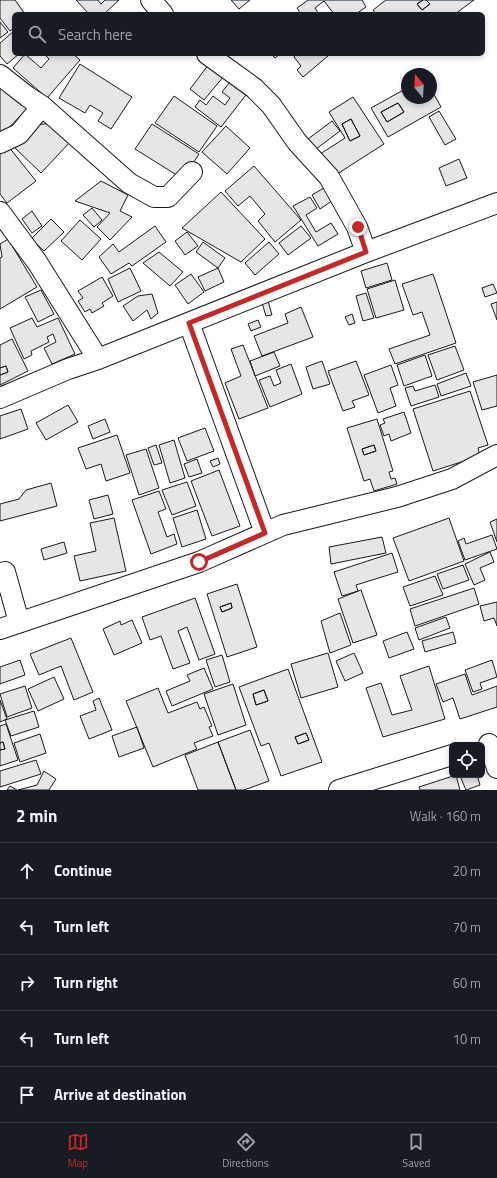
<!DOCTYPE html>
<html lang="en">
<head>
<meta charset="utf-8">
<style>
	body { margin:0; font-family:"Titillium Web",sans-serif; background:#242831; color:#f1f3f6 }
	.controls { position:absolute; right:12px; bottom:12px; display:grid; overflow:hidden; border-radius:6px; box-shadow:0 2px 6px #0003 }
	.controls button { width:36px; height:36px; display:grid; place-items:center; padding:0; border:0; border-bottom:1px solid #363941; background:#171b24; color:#f1f3f6; font:20px sans-serif }
	.compass { position:absolute; left:401px; top:68px; width:36px; height:36px; border-radius:50%; background:#171b24; box-shadow:0 2px 6px #0003; rotate:342deg }
	.stop { position:absolute; width:12px; height:12px; margin:-9px; border:3px solid #c62828; border-radius:50%; background:#fff }
	.stop.end { background:#c62828; border-color:#fff; box-shadow:0 1px 4px #0008 }
	.list { margin:0; padding:0; list-style:none }
	h2 { display:flex; justify-content:space-between; align-items:center; height:52px; margin:0; padding:0 16px; font-size:17px }
	h2 small { font-size:13px; font-weight:400; color:#9ea1a6 }
	.list li { display:grid; grid-template-columns:26px 1fr auto; gap:12px; align-items:center; box-sizing:border-box; height:56px; padding:0 16px; border-top:1px solid #363941 }
	.list b { display:block; font-size:15px; white-space:nowrap }
	.list em { font-size:13px; font-style:normal; color:#9ea1a6 }
	.icon { flex:none; width:22px; height:22px; fill:none; stroke:currentColor; stroke-width:2; stroke-linecap:round; stroke-linejoin:round }
	.map { position:relative; flex:none; width:497px; height:790px; overflow:hidden }
	.search { position:absolute; background:#171b24; box-shadow:0 2px 6px #0003; left:12px; right:12px; top:12px; height:44px; display:flex; align-items:center; gap:10px; box-sizing:border-box; padding:0 14px; border-radius:6px; color:#9ea1a6; font-size:15px }
	.sheet { height:332px; background:#171b24 }
	nav { display:flex; justify-content:space-around; align-items:center; box-sizing:border-box; height:56px; border-top:1px solid #363941; background:#171b24; font-size:11px; color:#9ea1a6 }
	nav a { display:grid; justify-items:center; gap:2px }
	nav .on { color:#c62828 }
	.map>svg:first-child { display:block }
	.building { fill:#e6e6e6; stroke:#1a1a1a; fill-rule:evenodd }
	.lines { fill:none; stroke-linecap:round; stroke-linejoin:round }
	.minor-casing { stroke:#1a1a1a; stroke-width:22 }
	.minor { stroke:#fff; stroke-width:20 }
	.route { stroke:#c62828; stroke-width:5 }
</style>
</head>
<body>
<div class="map">
<svg width="497" height="790" viewBox="0 0 497 790">
	<rect width="100%" height="100%" fill="#fff"/>
	<path class="building" d="M0,0H15L25,14H14V28L10,31L0,18Z
		M76,0H98L101,4L105,0H119L104,14H89Z
		M231,0H250L239,9Z
		M308,0H362L366,7L356,14H334L324,1L315,8L319,14H301L297,8Z
		M386,0H423L417,4L422,10L430,4L426,0H474L455,14H376L373,10Z
		M423,0H426L430,4L422,10L417,4Z
		M0,22L8,32L0,38Z
		M14,31V54H19L7,64L0,56V43Z
		M25,54L41,68L49,59L44,54H73L80,60L47,98L13,68Z
		M271,54H280L275,58Z
		M297,54H326L328,56L303,77L297,70L301,66L294,57Z
		M80,64L132,97L111,129L98,121L103,113L90,105L85,113L59,98Z
		M209,64L224,76L204,100L190,89Z
		M0,81L28,108L0,137Z
		M230,82L246,95L221,127L195,107L200,100L206,105L213,96L225,105L230,98L222,92Z
		M407,88V98H431V89L441,107L388,137L371,108ZM398,103L404,112L387,122L381,112Z
		M174,96L217,126L199,152L155,123Z
		M353,97L384,144L334,176L320,154L345,138L329,112ZM351,119L360,136L350,141L342,124Z
		M398,103L404,112L387,122L381,112Z
		M439,111L456,139L445,145L429,117Z
		M351,119L360,136L350,141L342,124Z
		M332,121L340,131L316,149L308,139Z
		M54,123L72,140L41,173L13,146L33,125Z
		M152,124L199,154L183,179L135,149Z
		M226,126L250,148L227,174L202,152Z
		M4,141L36,181L7,203L0,194V144Z
		M459,159L467,178L446,186L439,168Z
		M254,166L301,220L275,242L258,221L265,214L250,196L238,206L225,191Z
		M101,181L128,195L120,211L132,217L110,240L97,227L110,213L75,201Z
		M329,185L336,198L320,209L312,195Z
		M221,192L265,239L241,262L182,228Z
		M310,197L317,208L306,215L316,232L331,223L338,234L318,246L293,206Z
		M92,208L102,220L94,227L83,215Z
		M32,211L42,226L32,233L22,219Z
		M51,219L64,232L44,251L31,239Z
		M80,220L101,239L82,260L61,241Z
		M155,226L166,242L132,266L129,263L111,274L99,257L113,244L119,252Z
		M301,226L311,238L288,255L279,243Z
		M187,232L198,246L185,255L175,241Z
		M8,239L37,287L0,309V258L2,257L0,244Z
		M203,242L225,258L218,268L196,252Z
		M269,242L279,254L255,275L245,263Z
		M159,252L183,272L170,286L143,263Z
		M387,263L392,280L366,288L361,271Z
		M130,268L141,291L118,302L108,279Z
		M218,268L224,282L205,291L198,277Z
		M191,274L204,292L188,304L175,285Z
		M433,274L456,343L395,364L389,349L430,335L422,312L413,315L402,284Z
		M102,277L113,296L102,303L104,306L92,313L90,309L85,312L78,301L83,298L78,291Z
		M395,280L404,310L376,318L367,289Z
		M493,284L497,293L485,297L482,288Z
		M41,290L54,314L38,322L25,297Z
		M366,293L374,318L363,321L356,296Z
		M152,294L158,313L151,319L147,310L133,321L123,306L138,296Z
		M268,301L272,315L266,316L262,303Z
		M497,302V320L491,304Z
		M301,307L313,337L262,356L254,336L288,323L285,314Z
		M352,314L355,323L349,325L345,317Z
		M32,318L37,327L58,318L75,354L52,364L44,348L56,342L53,334L47,337L49,342L31,351L32,355L24,359L10,328Z
		M258,320L261,327L251,331L248,324Z
		M12,339L28,371L0,385V375L8,372L6,366L0,368V345Z
		M243,345L268,408L239,419L225,383L241,376L231,349Z
		M455,346L464,370L437,380L428,355Z
		M274,352L280,366L255,376L250,361Z
		M425,355L432,376L404,386L397,365Z
		M322,361L330,384L313,389L306,367Z
		M356,361L369,395L352,401L355,407L343,411L328,371Z
		M291,364L302,394L270,407L259,380L270,376L274,386L281,383L276,370Z
		M391,365L398,385L390,388L396,406L378,413L364,375Z
		M6,366L8,372L0,375V368Z
		M466,373L471,386L441,396L437,384Z
		M497,375V406L482,410L473,382Z
		M435,385L439,397L411,406L405,388L413,386L415,391Z
		M470,391L488,445L478,448L480,456L433,471L413,409Z
		M68,405L78,422L46,440L36,423Z
		M21,409L28,429L0,439V416Z
		M404,412L411,433L391,441L389,434L384,436L380,425L385,423L383,419Z
		M105,419L110,432L93,439L88,426Z
		M377,419L393,471L389,472L391,479L395,478L397,484L374,491L370,479L364,481L347,428ZM374,445L376,451L364,455L362,449Z
		M205,428L214,451L187,461L178,438Z
		M117,435L130,473L106,481L101,464L86,469L78,448Z
		M174,440L185,478L170,483L159,445Z
		M156,445L162,463L154,465L148,448Z
		M374,445L376,451L364,455L362,449Z
		M146,449L159,488L139,495L126,455Z
		M218,458L220,464L213,467L210,461Z
		M197,459L202,473L189,477L184,464Z
		M219,470L240,526L212,536L191,481Z
		M187,482L196,506L172,515L162,490Z
		M51,483L57,506L0,521V504L19,499L26,490Z
		M159,491L166,509L158,512L167,537L174,534L177,544L151,554L132,500Z
		M108,495L113,514L94,519L89,500Z
		M197,510L206,539L182,547L173,518Z
		M114,518L126,571L80,581L74,556L96,551L90,523Z
		M449,518L464,561L409,581L393,538Z
		M497,519V542L490,522Z
		M492,535L497,549L465,560L458,541L464,538L466,544Z
		M382,537L386,553L331,564L329,547Z
		M64,542L67,553L44,560L41,549Z
		M490,552L494,562L480,568L485,580L474,585L465,564Z
		M392,553L398,572L356,585L358,591L342,596L334,572Z
		M463,565L469,580L443,589L437,574Z
		M435,576L443,595L410,606L403,587Z
		M237,584L257,647L227,657L207,594ZM231,603L232,608L222,612L220,607Z
		M474,588L479,604L415,626L410,609Z
		M361,590L377,635L353,643L338,599Z
		M195,598L215,654L199,660L187,627L178,631L190,663L173,669L161,636L150,640L142,617Z
		M497,602V626L494,618L484,621L480,606Z
		M231,603L232,608L222,612L220,607Z
		M340,613L351,645L330,653L321,621Z
		M446,617L450,628L419,640L415,628Z
		M132,620L142,643L114,655L103,629L120,621L121,625Z
		M407,632L414,649L389,658L383,641Z
		M453,632L456,643L425,652L422,641Z
		M71,638L93,692L74,700L61,666L39,675L30,654Z
		M328,653L338,687L301,698L291,664Z
		M354,653L363,673L345,681L336,661Z
		M222,655L230,682L215,687L206,660Z
		M20,660L25,675L0,684V667Z
		M492,660L497,677L480,683L482,689L473,692L465,670Z
		M429,666L445,719L383,737L366,688L381,683L392,715L412,710L400,676Z
		M204,668L213,689L172,706L166,691L190,681L187,675Z
		M288,669L322,762L281,776L269,743L261,746L239,687ZM264,690L268,701L256,705L253,694ZM306,733L309,740L298,744L295,737Z
		M465,674L472,695L497,686V707L460,719L453,698L443,702L436,684Z
		M54,677L64,699L38,711L28,689Z
		M233,684L246,725L218,735L204,694Z
		M25,686L32,708L7,717L0,694Z
		M158,688L168,713L197,702L200,709L204,707L212,726L209,727L213,736L194,743L197,749L153,767L126,701Z
		M264,690L268,701L256,705L253,694Z
		M99,698L112,730L89,739L80,716L96,710L93,701Z
		M0,700L7,719L0,722Z
		M34,711L39,727L11,736L5,720Z
		M6,724L18,760L0,766V750L5,749L3,742L0,743V726Z
		M137,727L144,748L119,757L112,736Z
		M250,730L269,781L244,790H236L218,742Z
		M306,733L309,740L298,744L295,737Z
		M40,734L46,753L20,762L14,743Z
		M3,742L5,749L0,750V743Z
		M218,742L236,790H198L185,755Z
		M36,760L41,774L0,787V771Z
		M44,771L56,779L49,790H18L37,785Z
		M456,775L460,790H420L419,787Z
		M477,775L480,785L466,790L460,776Z
		M10,786L17,790H7Z"/>
	<g class="lines">
		<defs>
			<path id="minor" d="M151,0L163,14
				M207,54L254,88L271,105L297,142L329,177L357,227L366,252
				M0,75L28,97L42,106L129,183L154,197H168L192,172
				M0,143L19,134L42,106
				M0,212L37,262L98,359
				M189,323L265,533
				M0,398L68,369L98,359L366,252L497,203
				M5,572L19,622
				M0,629L199,562L283,525L397,497L452,479L497,455
				M489,744L497,768
				M339,790L452,755"/>
		</defs>
		<use href="#minor" class="minor-casing"/>
		<use href="#minor" class="minor"/>
	</g>
	<g class="lines">
		<path class="route" d="M199,562L265,533L189,323L366,252L358,227"/>
	</g>
</svg>
<div class="controls">
<button><svg class="icon" aria-label="locate" viewBox="0 0 24 24"><circle cx="12" cy="12" r="6"/><path d="M12 2v4M12 18v4M2 12h4M18 12h4"/></svg></button>
</div>
<svg class="compass" viewBox="-18 -18 36 36"><path d="M0-13l5 13h-10z" fill="#e53935"/><path d="M0 13l5-13h-10z" fill="#9ea1a6"/></svg>
<div class="stop" style="left:199px;top:562px"></div>
<div class="stop end" style="left:358px;top:227px"></div>
<div class="search"><svg class="icon" aria-label="search" viewBox="0 0 24 24"><circle cx="10" cy="10" r="6"/><path d="M15 15l6 6"/></svg>Search here</div>
</div>
<section class="sheet">
<h2>2 min<small>Walk · 160 m</small></h2>
<ul class="list">
<li><svg class="icon" aria-label="ahead" viewBox="0 0 24 24"><path d="M12 20V5M6 11l6-6 6 6"/></svg><div><b>Continue</b></div><em>20 m</em></li>
<li><svg class="icon" aria-label="left" viewBox="0 0 24 24"><path d="M17 20v-9H6M10 6l-5 5 5 5"/></svg><div><b>Turn left</b></div><em>70 m</em></li>
<li><svg class="icon" aria-label="right" viewBox="0 0 24 24"><path d="M7 20v-9h11M14 6l5 5-5 5"/></svg><div><b>Turn right</b></div><em>60 m</em></li>
<li><svg class="icon" aria-label="left" viewBox="0 0 24 24"><path d="M17 20v-9H6M10 6l-5 5 5 5"/></svg><div><b>Turn left</b></div><em>10 m</em></li>
<li><svg class="icon" aria-label="arrive" viewBox="0 0 24 24"><path d="M6 21V4h12l-3 4 3 4H6"/></svg><div><b>Arrive at destination</b></div></li>
</ul>
</section>
<nav>
<a class="on"><svg class="icon" aria-label="map" viewBox="0 0 24 24"><path d="M3 6l6-2 6 2 6-2v14l-6 2-6-2-6 2zM9 4v14M15 6v14"/></svg>Map</a>
<a><svg class="icon" aria-label="directions" viewBox="0 0 24 24"><path d="M12 3l9 9-9 9-9-9zM9 14v-3h6M13 9l2 2-2 2"/></svg>Directions</a>
<a><svg class="icon" aria-label="saved" viewBox="0 0 24 24"><path d="M7 4h10v16l-5-4-5 4z"/></svg>Saved</a>
</nav>
</body>
</html>
